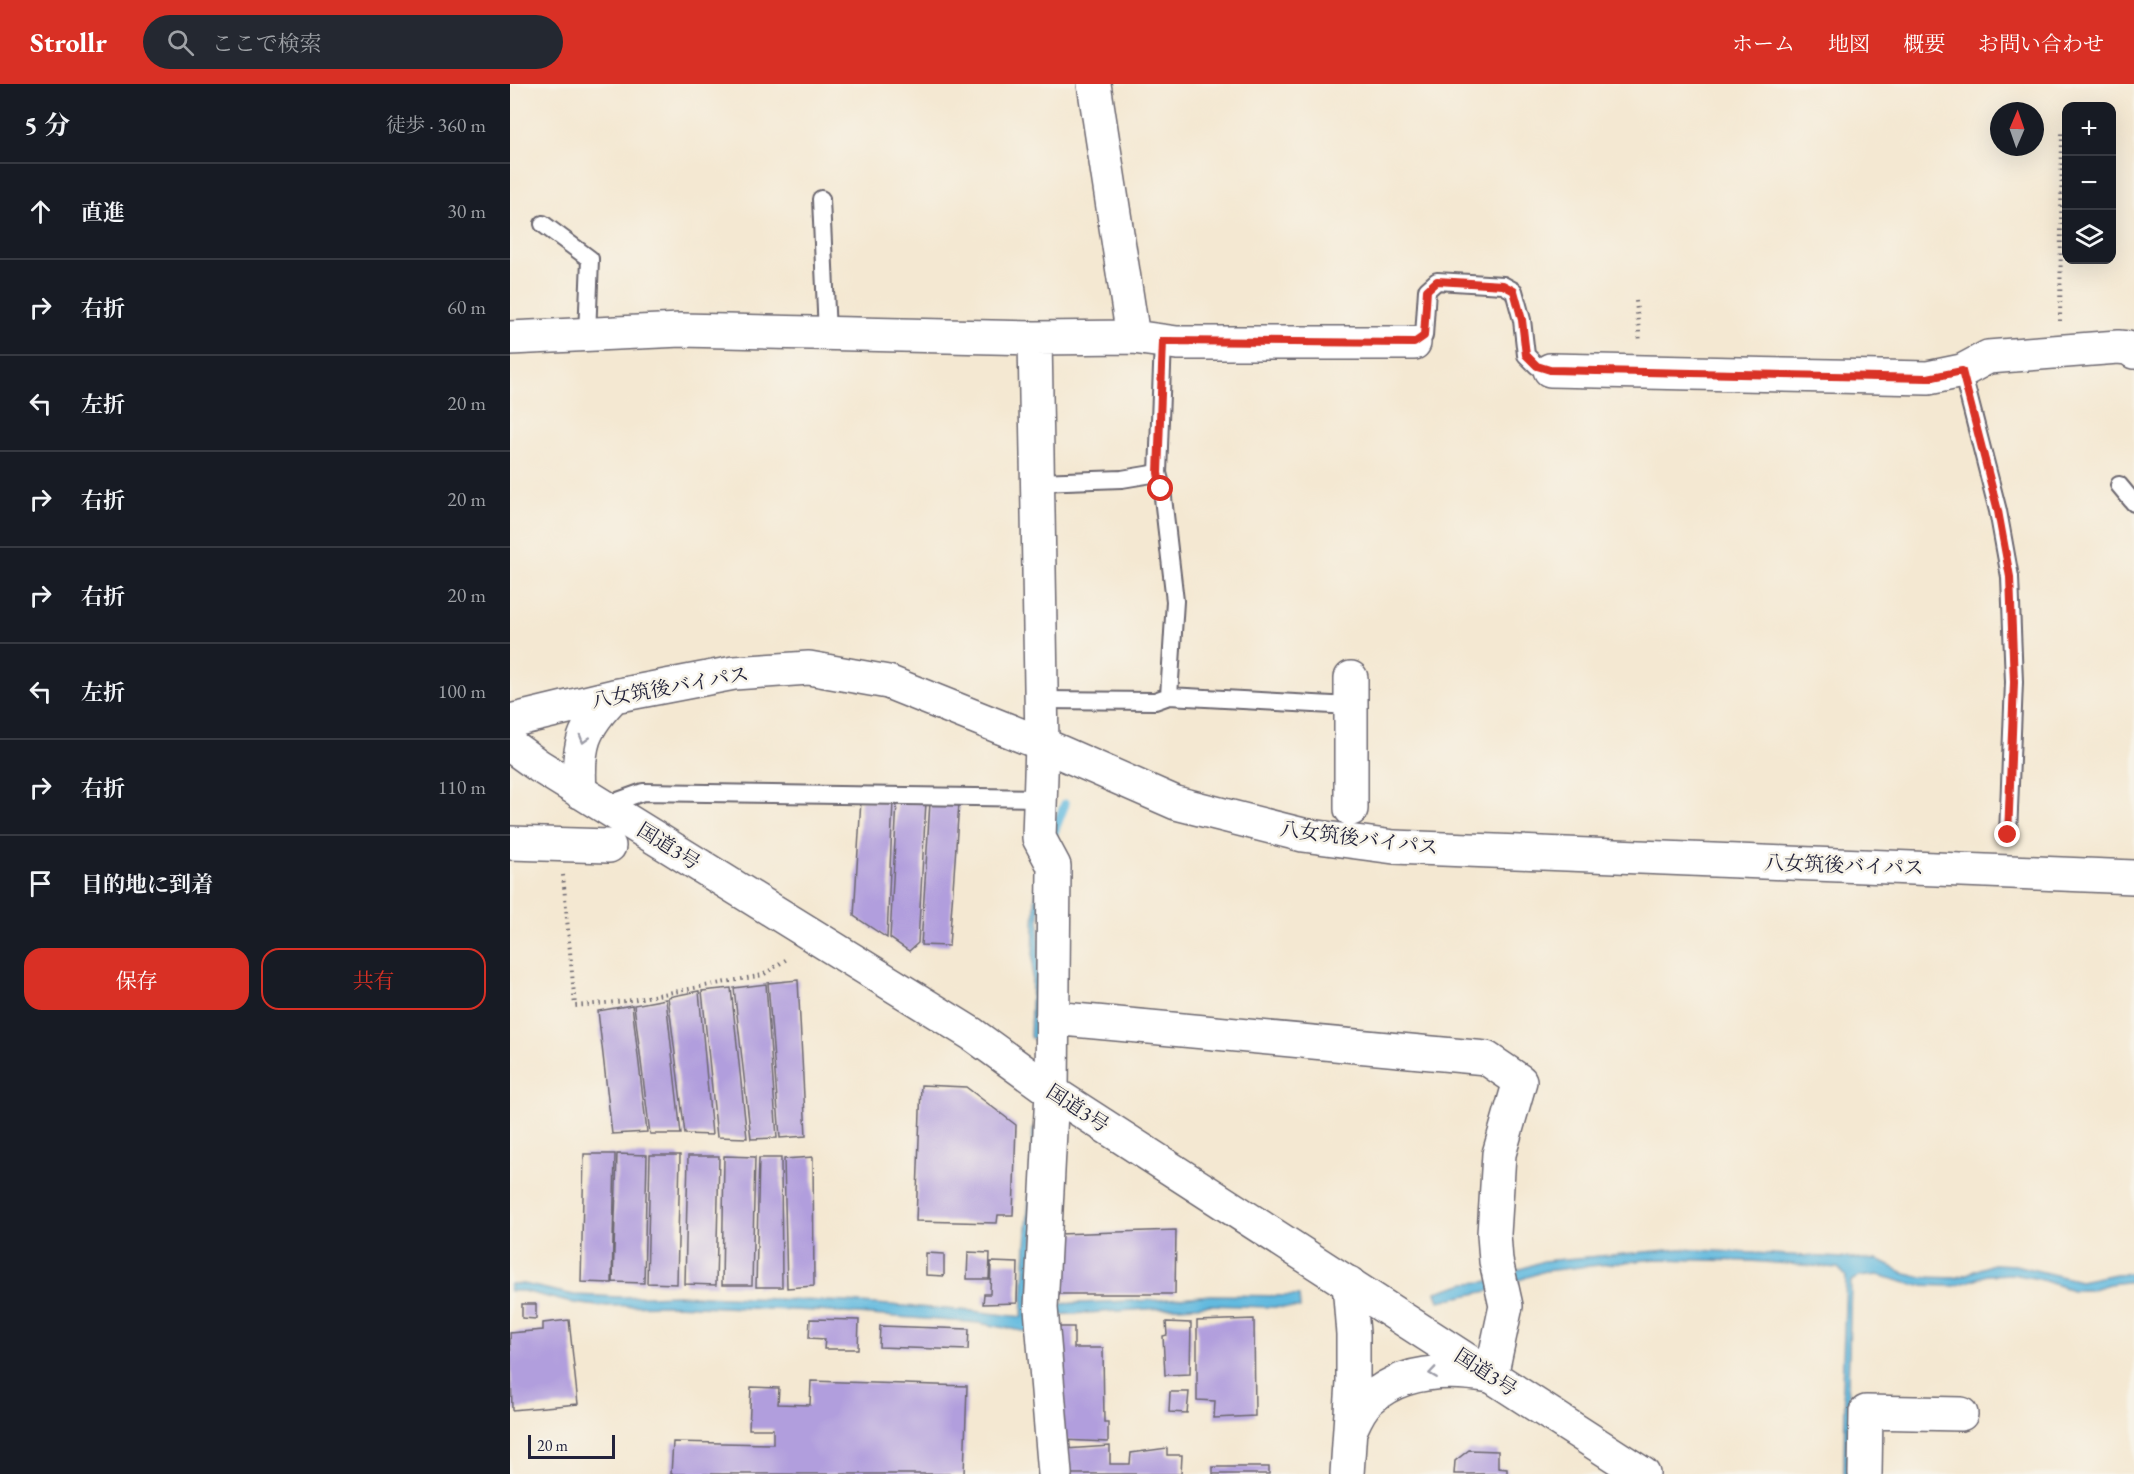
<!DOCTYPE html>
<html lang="ja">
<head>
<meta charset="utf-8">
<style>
	body { margin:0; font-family:"EB Garamond","Noto Serif JP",serif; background:#242831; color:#f1f3f6 }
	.controls { position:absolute; right:18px; top:18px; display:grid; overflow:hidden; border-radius:12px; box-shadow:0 6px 24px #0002 }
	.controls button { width:54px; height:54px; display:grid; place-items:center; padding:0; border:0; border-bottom:2px solid #363941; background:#171b24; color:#f1f3f6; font:30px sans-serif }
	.compass { position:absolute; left:1480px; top:18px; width:54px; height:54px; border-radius:50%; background:#171b24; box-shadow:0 6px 24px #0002; rotate:2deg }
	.scale { position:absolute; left:18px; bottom:15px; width:87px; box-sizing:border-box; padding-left:6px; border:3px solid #22223b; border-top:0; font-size:16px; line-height:21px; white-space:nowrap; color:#22223b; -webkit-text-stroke:4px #f7f3e8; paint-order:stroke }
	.stop { position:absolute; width:18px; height:18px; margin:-14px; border:4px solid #d93025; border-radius:50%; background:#fff }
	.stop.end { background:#d93025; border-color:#fff; box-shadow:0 2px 6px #0008 }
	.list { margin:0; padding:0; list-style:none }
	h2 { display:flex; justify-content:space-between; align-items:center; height:78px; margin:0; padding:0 24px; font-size:26px }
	h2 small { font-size:20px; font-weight:400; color:#9ea1a6 }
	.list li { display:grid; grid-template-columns:39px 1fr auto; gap:18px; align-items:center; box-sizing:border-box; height:96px; padding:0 24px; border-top:2px solid #363941 }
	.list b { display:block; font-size:22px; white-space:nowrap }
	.list em { font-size:20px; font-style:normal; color:#9ea1a6 }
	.actions { display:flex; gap:12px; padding:18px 24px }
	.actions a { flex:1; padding:14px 0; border:2px solid #d93025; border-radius:18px; text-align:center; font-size:21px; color:#d93025 }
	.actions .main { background:#d93025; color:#fff }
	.icon { flex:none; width:33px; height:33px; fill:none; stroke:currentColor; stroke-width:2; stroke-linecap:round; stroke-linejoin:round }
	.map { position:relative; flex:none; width:1624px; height:1390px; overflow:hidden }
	header { display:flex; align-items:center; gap:36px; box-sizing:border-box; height:84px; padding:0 30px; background:#d93025; color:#fff }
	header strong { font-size:28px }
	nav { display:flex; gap:33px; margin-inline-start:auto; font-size:21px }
	.search { width:420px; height:54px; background:#242831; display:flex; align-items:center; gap:15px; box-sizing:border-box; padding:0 21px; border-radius:33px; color:#9ea1a6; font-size:22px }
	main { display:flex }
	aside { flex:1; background:#171b24 }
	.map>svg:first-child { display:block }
	.water { fill:#62badf; stroke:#426e8d; stroke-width:1.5 }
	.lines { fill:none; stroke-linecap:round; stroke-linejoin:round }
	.stream { stroke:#62badf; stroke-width:9 }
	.building { fill:#b19edd }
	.lane-casing { stroke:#6c6770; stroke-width:20 }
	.street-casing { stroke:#6c6770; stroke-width:36 }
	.secondary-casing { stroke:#6c6770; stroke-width:36 }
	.highway-casing { stroke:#6c6770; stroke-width:36 }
	.path { stroke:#6c6770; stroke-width:4; stroke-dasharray:1.5 4.5; stroke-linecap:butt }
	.lane { stroke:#fff; stroke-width:16 }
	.street { stroke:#fff; stroke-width:33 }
	.secondary { stroke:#fff; stroke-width:33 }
	.highway { stroke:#fff; stroke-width:33 }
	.oneway { stroke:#9c9ca7 }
	.route { stroke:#d93025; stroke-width:8 }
	.labels { text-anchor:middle; stroke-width:5; stroke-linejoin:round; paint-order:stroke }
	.street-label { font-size:20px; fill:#22223b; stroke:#f7f3e8 }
</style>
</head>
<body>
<header>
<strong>Strollr</strong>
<div class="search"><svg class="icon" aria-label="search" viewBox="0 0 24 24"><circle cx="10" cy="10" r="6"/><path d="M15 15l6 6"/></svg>ここで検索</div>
<nav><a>ホーム</a><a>地図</a><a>概要</a><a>お問い合わせ</a></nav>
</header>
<main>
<aside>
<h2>5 分<small>徒歩 · 360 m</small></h2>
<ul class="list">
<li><svg class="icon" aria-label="ahead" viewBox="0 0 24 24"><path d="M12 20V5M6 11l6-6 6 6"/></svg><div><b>直進</b></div><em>30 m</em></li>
<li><svg class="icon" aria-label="right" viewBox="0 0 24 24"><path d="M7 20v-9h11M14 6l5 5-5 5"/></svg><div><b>右折</b></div><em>60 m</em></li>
<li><svg class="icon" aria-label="left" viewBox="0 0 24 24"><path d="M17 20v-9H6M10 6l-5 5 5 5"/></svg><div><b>左折</b></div><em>20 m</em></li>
<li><svg class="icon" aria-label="right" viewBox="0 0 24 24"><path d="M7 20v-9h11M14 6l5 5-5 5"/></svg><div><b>右折</b></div><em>20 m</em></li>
<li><svg class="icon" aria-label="right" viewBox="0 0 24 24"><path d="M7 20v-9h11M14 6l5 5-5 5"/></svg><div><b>右折</b></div><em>20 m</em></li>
<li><svg class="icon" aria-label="left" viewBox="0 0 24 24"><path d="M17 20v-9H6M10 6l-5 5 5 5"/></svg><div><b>左折</b></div><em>100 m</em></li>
<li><svg class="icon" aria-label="right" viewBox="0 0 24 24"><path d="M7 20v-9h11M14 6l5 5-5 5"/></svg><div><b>右折</b></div><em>110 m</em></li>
<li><svg class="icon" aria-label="arrive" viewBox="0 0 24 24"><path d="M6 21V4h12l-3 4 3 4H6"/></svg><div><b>目的地に到着</b></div></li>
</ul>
<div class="actions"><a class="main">保存</a><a>共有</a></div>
</aside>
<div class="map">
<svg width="1624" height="1390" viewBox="0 0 1624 1390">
	<rect width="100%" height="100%" fill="#f7f3e8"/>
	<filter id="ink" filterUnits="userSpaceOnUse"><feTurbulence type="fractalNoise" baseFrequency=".0167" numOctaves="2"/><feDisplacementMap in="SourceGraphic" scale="12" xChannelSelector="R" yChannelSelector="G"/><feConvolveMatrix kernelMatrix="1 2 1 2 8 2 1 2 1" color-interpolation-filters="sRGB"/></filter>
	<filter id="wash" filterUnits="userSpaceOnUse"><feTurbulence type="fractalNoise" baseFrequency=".008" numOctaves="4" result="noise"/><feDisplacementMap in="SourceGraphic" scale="24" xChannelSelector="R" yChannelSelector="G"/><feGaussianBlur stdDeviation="1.35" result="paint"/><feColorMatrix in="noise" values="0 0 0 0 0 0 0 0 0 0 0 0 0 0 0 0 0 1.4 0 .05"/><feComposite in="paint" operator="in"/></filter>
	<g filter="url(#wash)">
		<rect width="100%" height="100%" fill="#f4e8d2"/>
		<path class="water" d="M526,795H530L527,954L525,956L520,953Z
			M523,1044L531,1047L518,1248L469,1239L307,1227L164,1221L87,1222L58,1218L13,1207H0V1200H13L64,1211L109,1213L167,1211L337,1218L462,1227L512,1233Z
			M1170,1165L1368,1176L1396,1190L1410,1193L1446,1194L1483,1180L1505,1181L1570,1197L1605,1190L1624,1189V1197L1599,1200L1579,1206H1562L1529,1195L1502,1190L1477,1191L1445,1202L1404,1201L1368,1191L1348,1193L1341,1197L1338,1302L1340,1317L1344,1318L1343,1390H1334L1335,1318L1332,1305L1336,1192L1328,1184L1241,1177L1145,1175L1034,1187L978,1207L929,1217L926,1208L956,1199L975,1198L1033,1177Z
			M701,1211L789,1212L790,1224L700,1221L546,1231L544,1220L648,1216Z"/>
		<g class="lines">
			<path class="stream" d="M542,753L555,720"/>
		</g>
		<g id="blocks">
			<path class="building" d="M351,716L383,717L377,854L344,832Z
				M387,717L416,718L408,859L399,867L380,854Z
				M420,718L449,719L439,862L411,861Z
				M288,896L296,1052L270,1054L258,899Z
				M256,900L267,1054L241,1055L224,904Z
				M221,904L237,1054L207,1053L192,907Z
				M189,907L202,1051L175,1050L158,913Z
				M156,915L171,1050H140L124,921Z
				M122,921L137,1048L102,1050L88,927Z
				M411,1001L456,1003L506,1041L503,1131H488L487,1139L406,1137Z
				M74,1070H105L102,1199L71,1198Z
				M107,1070L137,1071L134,1199L103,1198Z
				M140,1071H170L167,1200L137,1199Z
				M178,1072H209L206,1201L175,1200Z
				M214,1072L245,1073L242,1201H212Z
				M303,1073L304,1202L277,1204L274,1075Z
				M249,1074H271L272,1203H246Z
				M666,1146L665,1210H549V1150Z
				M458,1168L480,1169L479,1195H457Z
				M416,1169L434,1170V1192L416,1191Z
				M481,1178L508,1179L507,1219L473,1220L474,1210H480Z
				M12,1220H26V1235L12,1234Z
				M300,1235L349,1236L348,1265H314L315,1255L299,1254Z
				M744,1235L745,1332L704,1334L705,1317L687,1316V1237Z
				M59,1236L68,1320L2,1326L0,1249L33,1246V1239Z
				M656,1238L681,1239L680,1290L655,1291L653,1252L657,1251Z
				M370,1242L459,1245L458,1266L369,1263Z
				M549,1243H564V1264H593L594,1338H598V1358L552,1356Z
				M301,1297L457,1302L454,1390H161L163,1358L263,1360V1345H239L241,1303L269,1304L268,1320L300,1321Z
				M660,1308H679L677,1329L659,1328Z
				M600,1362V1380H620L621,1369L657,1364V1371H672L671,1390H556L555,1365Z
				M959,1366L988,1367V1384L997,1385V1390H944L945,1377Z
				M703,1383H759V1390H703Z"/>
		</g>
	</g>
	<g filter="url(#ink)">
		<use href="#blocks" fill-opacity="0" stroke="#6c6770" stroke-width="1.5"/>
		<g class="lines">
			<defs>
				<path id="lane" d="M311,115L317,249
					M33,140L80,175L77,251
					M904,259L914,252L917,206L927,197L993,201L1004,207L1012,236L1016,271L1027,282L1040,286
					M1452,287L1488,427L1500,493L1504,598L1498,751
					M528,398L612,395L648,389
					M1609,401L1624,419
					M659,612L841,622
					M531,616L645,617L659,612L665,517L652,405L648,389L653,257
					M94,722L133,708L530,714"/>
				<path id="street" d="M584,0L623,253
					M0,254L171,246L525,254L623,253L667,259H904
					M525,254L532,660L529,754L544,782L542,1008L531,1224L545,1390
					M1040,286L1418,294L1452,287L1478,273L1608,263L1618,264L1624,268
					M841,725V594
					M0,759L99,762
					M542,934L976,974L1010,997L989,1070L984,1150L986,1177L996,1222L981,1292
					M1355,1390L1356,1328L1451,1330"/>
				<path id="secondary" d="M840,1347C845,1336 850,1323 860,1315C893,1285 940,1285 981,1292
					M837,1390L843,1298V1250L839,1199"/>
				<path id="highway" d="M0,637L104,612L224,589L299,584L378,598L520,655L666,719L793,751L884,763L1624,793
					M0,661L29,682L462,950L542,1008L1133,1390
					M70,708C67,662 72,644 104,612"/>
			</defs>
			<use href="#lane" class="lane-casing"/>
			<use href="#street" class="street-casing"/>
			<use href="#secondary" class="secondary-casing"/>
			<use href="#highway" class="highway-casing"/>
			<path class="path" d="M1126,217L1130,258
				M1550,237L1552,49
				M53,791L65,922L116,917L253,891L277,875"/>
			<use href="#lane" class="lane"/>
			<use href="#street" class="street"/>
			<use href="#secondary" class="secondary"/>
			<use href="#highway" class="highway"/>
		</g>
		<defs><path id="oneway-chevron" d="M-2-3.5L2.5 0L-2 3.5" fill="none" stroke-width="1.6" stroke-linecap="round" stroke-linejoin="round" transform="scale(1.5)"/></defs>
		<g class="oneway">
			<use href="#oneway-chevron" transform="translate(74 655) rotate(106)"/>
			<use href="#oneway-chevron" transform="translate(923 1289) rotate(172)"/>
		</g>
	</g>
	<g class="lines" filter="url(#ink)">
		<path class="route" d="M651,405L648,389L653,257L904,259L914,252L917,206L927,197L993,201L1004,207L1012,236L1016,271L1027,282L1040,286L1418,294L1452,287L1488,427L1500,493L1504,598L1498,751"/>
	</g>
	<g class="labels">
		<g class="street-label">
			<text transform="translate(160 603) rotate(-10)" y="7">八女筑後バイパス</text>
			<text transform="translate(849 754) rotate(7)" y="7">八女筑後バイパス</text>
			<text transform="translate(159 762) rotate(32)" y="7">国道3号</text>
			<text transform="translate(1334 781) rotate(2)" y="7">八女筑後バイパス</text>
			<text transform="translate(568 1024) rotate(33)" y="7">国道3号</text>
			<text transform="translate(976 1288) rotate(33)" y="7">国道3号</text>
		</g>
	</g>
</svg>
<div class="controls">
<button>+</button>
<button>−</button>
<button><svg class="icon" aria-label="layers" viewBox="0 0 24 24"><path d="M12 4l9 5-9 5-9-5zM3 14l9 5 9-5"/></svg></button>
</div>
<svg class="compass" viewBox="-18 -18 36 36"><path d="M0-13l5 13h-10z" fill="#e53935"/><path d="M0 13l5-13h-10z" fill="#9ea1a6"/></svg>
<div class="scale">20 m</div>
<div class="stop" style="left:651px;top:405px"></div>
<div class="stop end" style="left:1498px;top:751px"></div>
</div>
</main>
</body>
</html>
